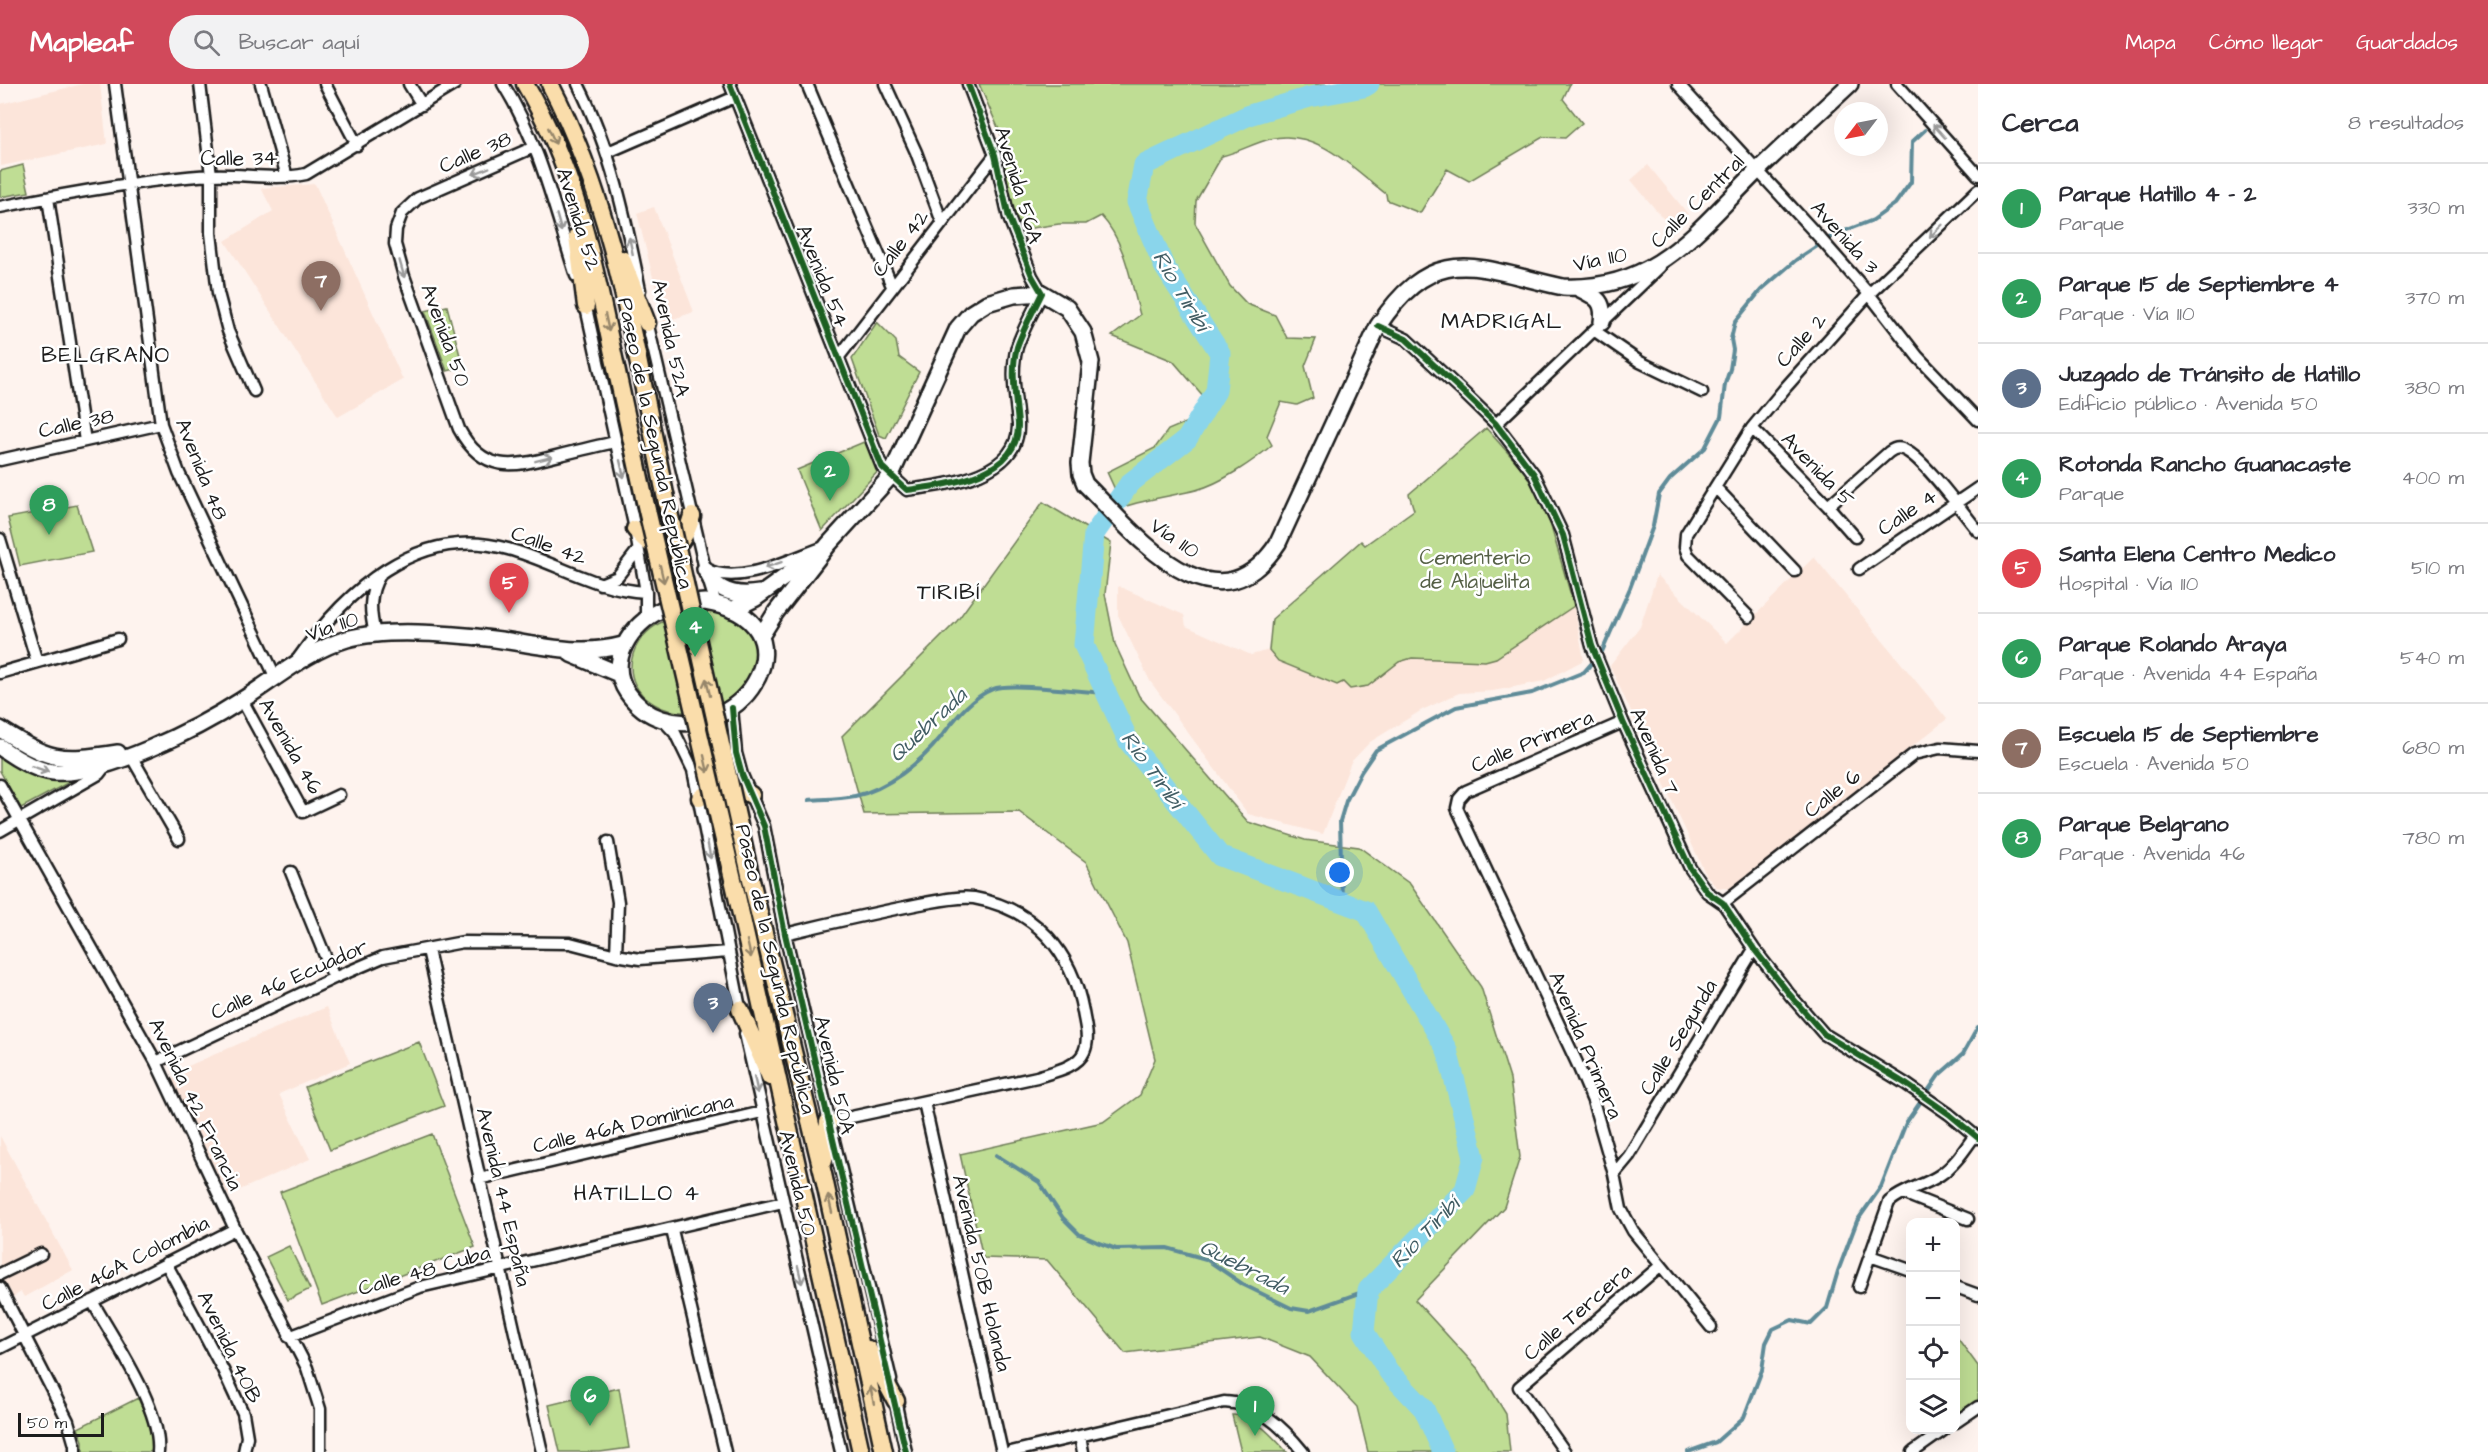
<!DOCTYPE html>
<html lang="es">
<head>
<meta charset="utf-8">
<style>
	body { margin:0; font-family:"Architects Daughter",sans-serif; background:#f2f2f3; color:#2b2b33 }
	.controls { position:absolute; right:18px; bottom:18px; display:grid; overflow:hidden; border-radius:12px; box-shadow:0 6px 24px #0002 }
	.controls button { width:54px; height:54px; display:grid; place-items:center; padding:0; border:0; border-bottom:2px solid #e1e1e2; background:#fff; color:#2b2b33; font:30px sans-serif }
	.compass { position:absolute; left:1834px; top:18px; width:54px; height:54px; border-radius:50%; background:#fff; box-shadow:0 6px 24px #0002; rotate:238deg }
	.scale { position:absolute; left:18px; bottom:15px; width:86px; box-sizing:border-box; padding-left:6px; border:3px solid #1c1c1c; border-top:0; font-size:16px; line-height:21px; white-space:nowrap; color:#1c1c1c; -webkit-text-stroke:4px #fff; paint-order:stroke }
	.you { position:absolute; left:1340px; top:789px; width:21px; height:21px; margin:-15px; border:4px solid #fff; border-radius:50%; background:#1a73e8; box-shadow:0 0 0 9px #1a73e833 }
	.badge { display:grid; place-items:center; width:39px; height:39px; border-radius:50%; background:#d1495b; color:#fff; font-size:20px; font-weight:700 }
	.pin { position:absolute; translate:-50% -50px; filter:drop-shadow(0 2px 3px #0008) }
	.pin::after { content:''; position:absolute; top:32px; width:21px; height:18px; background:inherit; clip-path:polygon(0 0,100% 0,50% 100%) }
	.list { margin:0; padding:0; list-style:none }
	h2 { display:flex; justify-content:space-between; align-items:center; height:78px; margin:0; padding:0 24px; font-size:26px }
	h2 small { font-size:20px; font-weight:400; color:#7c7c81 }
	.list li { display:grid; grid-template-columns:39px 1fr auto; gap:18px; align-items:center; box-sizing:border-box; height:90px; padding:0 24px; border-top:2px solid #e1e1e2 }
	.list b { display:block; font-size:22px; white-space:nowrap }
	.list p { margin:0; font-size:20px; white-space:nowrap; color:#7c7c81 }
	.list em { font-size:20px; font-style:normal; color:#7c7c81 }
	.icon { flex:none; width:33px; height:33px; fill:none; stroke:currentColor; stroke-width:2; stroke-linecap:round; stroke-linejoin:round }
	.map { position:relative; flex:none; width:1978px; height:1368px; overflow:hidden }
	header { display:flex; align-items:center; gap:36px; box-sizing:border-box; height:84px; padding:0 30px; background:#d1495b; color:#fff }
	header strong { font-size:28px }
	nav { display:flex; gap:33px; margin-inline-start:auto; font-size:21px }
	.search { width:420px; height:54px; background:#f2f2f3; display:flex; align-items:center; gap:15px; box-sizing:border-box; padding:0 21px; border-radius:33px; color:#7c7c81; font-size:22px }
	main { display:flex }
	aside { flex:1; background:#fff }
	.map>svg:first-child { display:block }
	.built { fill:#fce5da }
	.green { fill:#bfdd94; stroke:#6e7c58; stroke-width:1.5 }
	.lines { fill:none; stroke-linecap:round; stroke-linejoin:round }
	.stream { stroke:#5e8b98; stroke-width:4 }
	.river { stroke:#8ad5eb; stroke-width:21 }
	.minor-casing { stroke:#1c1c1c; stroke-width:15 }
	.secondary-casing { stroke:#1c1c1c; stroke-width:20 }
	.trunk-casing { stroke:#1c1c1c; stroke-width:21 }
	.minor { stroke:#fff; stroke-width:10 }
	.secondary { stroke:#fff; stroke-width:15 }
	.trunk { stroke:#faddab; stroke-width:16 }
	.trunk-bridge-casing { stroke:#1c1c1c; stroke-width:21; stroke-linecap:butt }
	.trunk-bridge { stroke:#faddab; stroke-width:16 }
	.cycleway-casing { stroke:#fff; stroke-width:10 }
	.cycleway { stroke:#1b5e20; stroke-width:6 }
	.oneway { stroke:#999 }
	.oneway2 { stroke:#96866b }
	.labels { text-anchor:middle; stroke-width:5; stroke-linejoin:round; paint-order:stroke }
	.street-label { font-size:21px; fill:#1c1c1c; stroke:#fff }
	.park-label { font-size:21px; fill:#556046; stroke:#fff }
	.water-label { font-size:22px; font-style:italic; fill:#425d64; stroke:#fff }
	.neighbourhood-label { font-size:22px; letter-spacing:1.5px; fill:#1c1c1c; stroke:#fff }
</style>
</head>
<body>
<header>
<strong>Mapleaf</strong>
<div class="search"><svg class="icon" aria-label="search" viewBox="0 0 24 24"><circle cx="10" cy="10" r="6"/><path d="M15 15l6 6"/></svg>Buscar aquí</div>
<nav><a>Mapa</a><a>Cómo llegar</a><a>Guardados</a></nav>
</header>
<main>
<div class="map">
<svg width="1978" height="1368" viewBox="0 0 1978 1368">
	<rect width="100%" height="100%" fill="#fef3ee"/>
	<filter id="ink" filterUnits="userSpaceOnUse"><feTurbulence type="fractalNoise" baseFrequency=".0167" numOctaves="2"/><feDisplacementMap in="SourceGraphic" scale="12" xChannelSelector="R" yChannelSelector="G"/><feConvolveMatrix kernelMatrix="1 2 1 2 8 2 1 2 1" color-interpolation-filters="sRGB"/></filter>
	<g filter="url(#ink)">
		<path class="built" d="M83,0H100L107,60L1,82L0,20Z
			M1648,81L1688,130L1671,144L1631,96Z
			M315,100L403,296L338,333L225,157L273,127L261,104Z
			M654,123L694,228L664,238L637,129Z
			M1814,473L1947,635L1731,805L1716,803L1706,791L1610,582L1640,543L1657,491L1727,559Z
			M1118,502L1184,531L1186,542L1251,571L1269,566L1278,577L1337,601L1343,597L1368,602L1399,578L1412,574L1485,577L1496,574L1574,522L1584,576L1544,597L1493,607L1459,609L1422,626L1370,658L1351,678L1323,750L1248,730L1150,597L1118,531Z
			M327,923L350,979L279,1010L310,1075L228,1111L173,997L174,991L179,986L252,954Z
			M0,1052L73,1186L24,1213L21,1208L13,1213L7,1201L0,1205Z"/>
		<path class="green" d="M979,0H1570L1563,15L1582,39L1565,54L1543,53L1469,97L1447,85L1420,129L1387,116L1386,110C1354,85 1316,43 1270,55C1254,59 1239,68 1222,72L1196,117L1195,139L1230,202L1247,220L1275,231L1287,254L1316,255L1305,282L1313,314L1297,321L1281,318L1267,352L1272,361C1254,377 1220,400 1196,406C1171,412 1147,415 1123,423L1107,388L1155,364L1168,346L1192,336L1205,314L1173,277L1112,252L1140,231C1131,198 1125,157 1101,132L1086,140H1059L1019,146L1005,103L1006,62Z
			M23,81L29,108L0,113V87Z
			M447,222L463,283L447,287L425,227Z
			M877,238L896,257L899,273L919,288L886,354L879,351L852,275Z
			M1486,344L1532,396L1550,439L1574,522L1496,574L1485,577L1412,574L1399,578L1368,602L1350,605L1343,598L1337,601L1278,577L1269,566L1272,535L1361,457L1365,461L1414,426L1409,410Z
			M871,355L882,383L822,447L797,386Z
			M1043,418L1111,459L1105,510L1115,560L1139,612L1248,738L1305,756L1359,763L1410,800L1481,903L1510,995L1520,1073L1504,1123L1415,1216L1479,1286L1506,1330L1510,1368H1368L1357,1323L1310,1273L1260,1253L1125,1269L1047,1176L983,1174L960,1070L1103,1038L1140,1011L1155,975L1127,859L1086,778L1019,728L864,730L842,652L957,537Z
			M77,421L92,468L20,482L8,434Z
			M713,528C720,531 729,532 735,536C761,550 763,585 743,606C723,627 680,636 654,620C617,598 628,553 664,537C679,530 697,529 713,528Z
			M0,670L32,688L73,696L21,724L0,687Z
			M419,958L444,1022L330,1066L305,1003Z
			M432,1050L475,1163L322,1221L280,1108Z
			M289,1162L310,1205L288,1216L266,1173Z
			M1956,1252L1978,1282V1316L1956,1331Z
			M619,1304L629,1364L600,1368H560L549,1321Z
			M138,1314L152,1346L153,1368H83V1357L78,1344Z
			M1232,1331C1254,1330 1273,1353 1287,1368H1241Z"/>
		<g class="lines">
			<path class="stream" d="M1601,570L1630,504L1653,442L1659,410L1670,395L1705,364L1721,333L1725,300L1730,285L1733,266L1731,255L1735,238L1761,206L1796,176L1834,151L1873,136L1895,120L1911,98L1912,58L1925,46
				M809,716C824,715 840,715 855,712C887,705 920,679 940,654C955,635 970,614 993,605C1009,598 1085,608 1106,609
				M1342,818L1340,737L1346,717L1361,688L1376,666L1456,623L1532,609L1584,588L1591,580
				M996,1071L1039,1098L1063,1134L1079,1150L1097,1158L1116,1165L1167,1164L1206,1175L1244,1201L1291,1224L1309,1227L1368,1206
				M1688,1368L1716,1358L1744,1333L1762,1286L1766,1259L1773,1245L1792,1236L1811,1240L1827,1224L1838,1187L1857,1137L1881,1103L1906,1039L1939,991L1963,970L1978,943"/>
			<path class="river" d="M1369,0L1364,3L1310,13L1249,31L1144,81L1137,118L1164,182L1220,269L1216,307L1187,355L1130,399L1094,450L1084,561L1129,658L1220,772L1366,827L1447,966L1474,1073L1465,1106L1368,1206L1364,1248L1389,1288L1424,1325L1443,1368"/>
			<defs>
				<path id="minor" d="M115,0L161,340L179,389L275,592
					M200,0L211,91V149L218,209L228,247L254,307
					M261,0L287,93
					M325,0L357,61
					M409,0L422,21
					M503,0C540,59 555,127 576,192
					M578,0C611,65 626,135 640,206
					M730,0L882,383L907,406C944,401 1020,393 1018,340C1016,315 1010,288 1017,263C1023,245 1034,226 1042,209L1032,192L1009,134L995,71L968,0
					M807,0L892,202
					M885,0L916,68L942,138
					M1678,0L1819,153L1869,210L1918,273L1978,336
					M1897,0L1978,91
					M534,63L418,114L402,129L396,145L395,160L404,192L459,345C483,390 513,383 556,372C576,367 596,362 616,358
					M608,68L735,13
					M48,114L85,357
					M0,123C69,109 140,96 210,91C242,89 274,97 306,90L455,0
					M585,219L635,445L646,508V536
					M646,233L705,485L716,520
					M1378,242L1406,255L1464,309L1496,340L1534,390L1563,451L1592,562L1623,638L1690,784L1707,808L1723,819L1754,865L1790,911L1824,950L1906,1000L1949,1030L1978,1054
					M1595,247L1640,278L1702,308
					M838,274L995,71
					M1496,340L1660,183
					M1752,344L1828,422L1855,453
					M0,376L161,340
					M1716,404L1795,487
					M1828,422L1889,368C1893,365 1897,363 1902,365C1921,370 1964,430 1978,447
					M0,455L37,578
					M705,485C740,503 792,474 827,462
					M1859,485L1978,404
					M600,500L617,493L638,466
					M1749,533L1688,471L1685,463L1686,450L1752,344L1786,303L1869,210L1978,106
					M375,550C370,529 368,510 380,491
					M297,576C344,509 417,439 508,465C556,478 593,505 646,508
					M0,589L118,555
					M242,616L303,728L339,711
					M732,624L736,669L742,691L764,742L785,850L891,1296
					M662,635L675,649L693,686L741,929
					M1623,638L1466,707L1459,715L1457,724L1577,979L1593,1017L1614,1090L1621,1125L1633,1147L1711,1243
					M131,672L179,755
					M0,701L156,978L235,1145L307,1284L320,1325V1368
					M0,747L99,690L106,681
					M608,758L618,818L616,871
					M291,788L334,894
					M1723,819L1914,670L1940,664L1978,667
					M785,850C830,839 874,829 920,820C937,817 957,812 974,814C1036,825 1072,868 1083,928C1085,941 1090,955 1084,968C1077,984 1051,988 1037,993L828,1038
					M428,866L542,1368
					M745,950L841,1368
					M156,978L334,894L383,873L463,858L570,859L616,871L640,875L728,868
					M924,1018L1002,1368
					M1614,1090L1629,1072L1754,865
					M479,1095L762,1028
					M1903,1109L1968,1135
					M672,1146L725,1368
					M1870,1172L1910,1186
					M166,1179L223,1286L243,1329L247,1353L244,1368
					M0,1190L41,1170
					M1859,1203L1889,1118C1904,1105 1924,1102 1940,1091C1955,1081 1965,1065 1975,1051
					M1956,1203L1978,1211
					M0,1204L68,1337L75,1361V1368
					M92,1217C114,1256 162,1325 158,1368
					M289,1253L420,1203L783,1118
					M0,1264L235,1145
					M894,1311L906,1368
					M1956,1338L1978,1323
					M1080,1352L1083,1368
					M1011,1368L1224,1318C1258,1319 1283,1343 1303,1368
					M1565,1368L1519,1303L1660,1182
					M1913,1368L1944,1346"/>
				<path id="secondary" d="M1578,204C1596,213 1605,216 1602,238
					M705,485C715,507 736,513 759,509
					M705,518C819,536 746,661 662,635C646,630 636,621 627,608C606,577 631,540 661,526C675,520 690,519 705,518Z
					M732,526L756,514L811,474
					M761,552L776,528L828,461L890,393L958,244L971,229L987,219L1014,211L1042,209L1067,224L1083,248L1091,278L1080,379L1081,390L1085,400C1134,448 1215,555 1278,459L1378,242C1436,155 1478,185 1563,203C1656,207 1697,146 1756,88C1787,58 1819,29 1850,0
					M571,570L619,590
					M0,645C51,677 58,678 118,669
					M0,663C15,674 34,686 53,688C103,693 199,644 242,616C277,594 307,567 347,555C390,543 470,551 515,558C550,564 587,571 623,561"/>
				<path id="trunk" d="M525,0C571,78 591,164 609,251C621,305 632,359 644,413
					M550,0C616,126 636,272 665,410
					M577,152L586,222
					M622,175L647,239
					M635,445C662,478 681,470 692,432
					M700,714C717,701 734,698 751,711
					M753,804L823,1090L884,1368
					M736,808L861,1368
					M740,925L770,993
					M824,1077L828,1038
					M868,1265L896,1317"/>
			</defs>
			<use href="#minor" class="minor-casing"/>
			<use href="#secondary" class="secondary-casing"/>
			<use href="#trunk" class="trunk-casing"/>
			<use href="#minor" class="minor"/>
			<use href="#secondary" class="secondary"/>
			<use href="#trunk" class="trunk"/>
			<defs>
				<path id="trunk-bridge" d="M665,410L753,804
					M644,413L736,808"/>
			</defs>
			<use href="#trunk-bridge" class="trunk-bridge-casing"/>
			<use href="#trunk-bridge" class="trunk-bridge"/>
			<defs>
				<path id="cycleway" d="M730,0L882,383L907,406C944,401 1020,393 1018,340C1016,315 1010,288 1017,263C1023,245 1034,226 1042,209L1032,192L1009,134L995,71L968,0
					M1378,242L1406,255L1464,309L1496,340L1534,390L1563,451L1592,562L1623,638L1690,784L1707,808L1723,819L1754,865L1790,911L1824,950L1906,1000L1949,1030L1978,1054
					M732,624L736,669L742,691L764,742L785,850L906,1368"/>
			</defs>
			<use href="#cycleway" class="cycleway-casing"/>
			<use href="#cycleway" class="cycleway"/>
		</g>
		<defs><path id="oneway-shaft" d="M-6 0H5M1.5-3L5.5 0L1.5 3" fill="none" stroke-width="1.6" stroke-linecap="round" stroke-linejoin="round" transform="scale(1.5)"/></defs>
		<g class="oneway">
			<use href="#oneway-shaft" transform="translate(1939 47) rotate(-132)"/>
			<use href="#oneway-shaft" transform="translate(481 87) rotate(157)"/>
			<use href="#oneway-shaft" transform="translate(559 139) rotate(74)"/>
			<use href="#oneway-shaft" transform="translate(1936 147) rotate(136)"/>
			<use href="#oneway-shaft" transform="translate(631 162) rotate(-102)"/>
			<use href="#oneway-shaft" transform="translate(402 185) rotate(74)"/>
			<use href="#oneway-shaft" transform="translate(544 375) rotate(-14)"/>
			<use href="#oneway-shaft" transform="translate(622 385) rotate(77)"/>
			<use href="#oneway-shaft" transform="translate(773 481) rotate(161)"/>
			<use href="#oneway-shaft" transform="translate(40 685) rotate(18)"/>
			<use href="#oneway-shaft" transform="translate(709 766) rotate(79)"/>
			<use href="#oneway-shaft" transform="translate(756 1001) rotate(78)"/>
			<use href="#oneway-shaft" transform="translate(800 1191) rotate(77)"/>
		</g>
		<g class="oneway2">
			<use href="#oneway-shaft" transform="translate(552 52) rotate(65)"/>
			<use href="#oneway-shaft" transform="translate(607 239) rotate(78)"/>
			<use href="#oneway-shaft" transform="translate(662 490) rotate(77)"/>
			<use href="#oneway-shaft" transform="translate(708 603) rotate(-103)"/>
			<use href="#oneway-shaft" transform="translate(706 680) rotate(77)"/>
			<use href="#oneway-shaft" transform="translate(749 865) rotate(77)"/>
			<use href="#oneway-shaft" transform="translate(830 1120) rotate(-103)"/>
			<use href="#oneway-shaft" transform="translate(872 1311) rotate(-102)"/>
		</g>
	</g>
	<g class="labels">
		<g class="street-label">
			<text transform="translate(475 68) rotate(-23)" y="7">Calle 38</text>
			<text x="239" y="81">Calle 34</text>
			<text transform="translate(1019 101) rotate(73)" y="7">Avenida 56A</text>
			<text transform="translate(1697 117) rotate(-45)" y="7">Calle Central</text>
			<text transform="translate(579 135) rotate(73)" y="7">Avenida 52</text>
			<text transform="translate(1845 153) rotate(48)" y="7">Avenida 3</text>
			<text transform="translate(900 159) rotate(-52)" y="7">Calle 42</text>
			<text transform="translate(1600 175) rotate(-12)" y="7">Vía 110</text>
			<text transform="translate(823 192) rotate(68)" y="7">Avenida 54</text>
			<text transform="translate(446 251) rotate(70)" y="7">Avenida 50</text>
			<text transform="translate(671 254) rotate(78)" y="7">Avenida 52A</text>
			<text transform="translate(1801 256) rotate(-48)" y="7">Calle 2</text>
			<text transform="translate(76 339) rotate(-12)" y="7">Calle 38</text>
			<text transform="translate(656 359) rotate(78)" y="7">Paseo de la Segunda República</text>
			<text transform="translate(202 385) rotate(68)" y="7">Avenida 48</text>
			<text transform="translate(1818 385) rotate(46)" y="7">Avenida 5</text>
			<text transform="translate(1907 428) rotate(-34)" y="7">Calle 4</text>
			<text transform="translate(1175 454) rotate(34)" y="7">Vía 110</text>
			<text transform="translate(549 461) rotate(20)" y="7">Calle 42</text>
			<text transform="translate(332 542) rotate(-19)" y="7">Vía 110</text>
			<text transform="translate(1532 657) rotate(-23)" y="7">Calle Primera</text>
			<text transform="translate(291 662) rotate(60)" y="7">Avenida 46</text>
			<text transform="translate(1655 667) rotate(66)" y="7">Avenida 7</text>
			<text transform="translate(1832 709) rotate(-38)" y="7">Calle 6</text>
			<text transform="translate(776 885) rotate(77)" y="7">Paseo de la Segunda República</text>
			<text transform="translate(289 895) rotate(-24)" y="7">Calle 46 Ecuador</text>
			<text transform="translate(1678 953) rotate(-59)" y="7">Calle Segunda</text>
			<text transform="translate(1586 961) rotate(67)" y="7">Avenida Primera</text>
			<text transform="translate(835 991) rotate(77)" y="7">Avenida 50A</text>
			<text transform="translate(196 1020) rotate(64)" y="7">Avenida 42 Francia</text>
			<text transform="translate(633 1039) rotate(-13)" y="7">Calle 46A Dominicana</text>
			<text transform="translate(798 1099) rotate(77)" y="7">Avenida 50</text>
			<text transform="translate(504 1113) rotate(77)" y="7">Avenida 44 España</text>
			<text transform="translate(125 1179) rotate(-27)" y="7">Calle 46A Colombia</text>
			<text transform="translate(424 1186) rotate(-16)" y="7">Calle 48 Cuba</text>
			<text transform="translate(982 1189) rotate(77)" y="7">Avenida 50B Holanda</text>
			<text transform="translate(1577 1228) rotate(-41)" y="7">Calle Tercera</text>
			<text transform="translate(230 1263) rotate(64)" y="7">Avenida 40B</text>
		</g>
		<g class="park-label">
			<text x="1475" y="480">Cementerio<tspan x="1475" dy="24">de Alajuelita</tspan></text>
		</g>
		<g class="water-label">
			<text transform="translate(1182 206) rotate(59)" y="8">Río Tiribí</text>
			<text transform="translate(927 640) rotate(-43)" y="8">Quebrada</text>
			<text transform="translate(1153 685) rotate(54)" y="8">Río Tiribí</text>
			<text transform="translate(1424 1148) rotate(-46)" y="8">Río Tiribí</text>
			<text transform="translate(1245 1182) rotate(27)" y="8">Quebrada</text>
		</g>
		<g class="neighbourhood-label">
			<text x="1502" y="244">MADRIGAL</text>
			<text x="106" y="278">BELGRANO</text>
			<text x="949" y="515">TIRIBÍ</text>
			<text x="637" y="1116">HATILLO 4</text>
		</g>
	</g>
</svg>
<div class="controls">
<button>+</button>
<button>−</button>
<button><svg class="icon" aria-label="locate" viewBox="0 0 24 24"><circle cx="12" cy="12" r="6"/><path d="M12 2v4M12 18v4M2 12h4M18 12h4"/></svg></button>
<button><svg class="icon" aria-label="layers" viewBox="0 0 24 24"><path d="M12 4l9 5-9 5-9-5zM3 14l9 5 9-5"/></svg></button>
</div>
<svg class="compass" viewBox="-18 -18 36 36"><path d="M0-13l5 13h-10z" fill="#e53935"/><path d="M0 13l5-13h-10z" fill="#7c7c81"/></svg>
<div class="scale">50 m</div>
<div class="you"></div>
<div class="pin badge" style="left:1255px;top:1352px;background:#2e9e5b">1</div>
<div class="pin badge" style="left:830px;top:417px;background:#2e9e5b">2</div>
<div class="pin badge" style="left:713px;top:949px;background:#5c6f8a">3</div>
<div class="pin badge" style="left:695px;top:573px;background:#2e9e5b">4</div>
<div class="pin badge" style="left:509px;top:529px;background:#e0444e">5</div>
<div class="pin badge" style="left:590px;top:1342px;background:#2e9e5b">6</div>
<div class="pin badge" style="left:321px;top:227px;background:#8d6e63">7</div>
<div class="pin badge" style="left:49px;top:451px;background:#2e9e5b">8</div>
</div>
<aside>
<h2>Cerca<small>8 resultados</small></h2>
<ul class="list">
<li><span class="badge" style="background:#2e9e5b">1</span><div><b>Parque Hatillo 4 - 2</b><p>Parque</p></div><em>330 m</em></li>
<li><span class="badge" style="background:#2e9e5b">2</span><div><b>Parque 15 de Septiembre 4</b><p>Parque · Vía 110</p></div><em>370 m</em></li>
<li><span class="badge" style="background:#5c6f8a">3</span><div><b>Juzgado de Tránsito de Hatillo</b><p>Edificio público · Avenida 50</p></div><em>380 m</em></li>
<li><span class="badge" style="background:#2e9e5b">4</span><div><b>Rotonda Rancho Guanacaste</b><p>Parque</p></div><em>400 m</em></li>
<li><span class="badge" style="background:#e0444e">5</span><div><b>Santa Elena Centro Medico</b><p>Hospital · Vía 110</p></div><em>510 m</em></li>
<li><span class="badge" style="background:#2e9e5b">6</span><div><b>Parque Rolando Araya</b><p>Parque · Avenida 44 España</p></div><em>540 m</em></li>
<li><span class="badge" style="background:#8d6e63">7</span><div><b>Escuela 15 de Septiembre</b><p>Escuela · Avenida 50</p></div><em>680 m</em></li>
<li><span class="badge" style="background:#2e9e5b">8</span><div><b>Parque Belgrano</b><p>Parque · Avenida 46</p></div><em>780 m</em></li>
</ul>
</aside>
</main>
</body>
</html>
